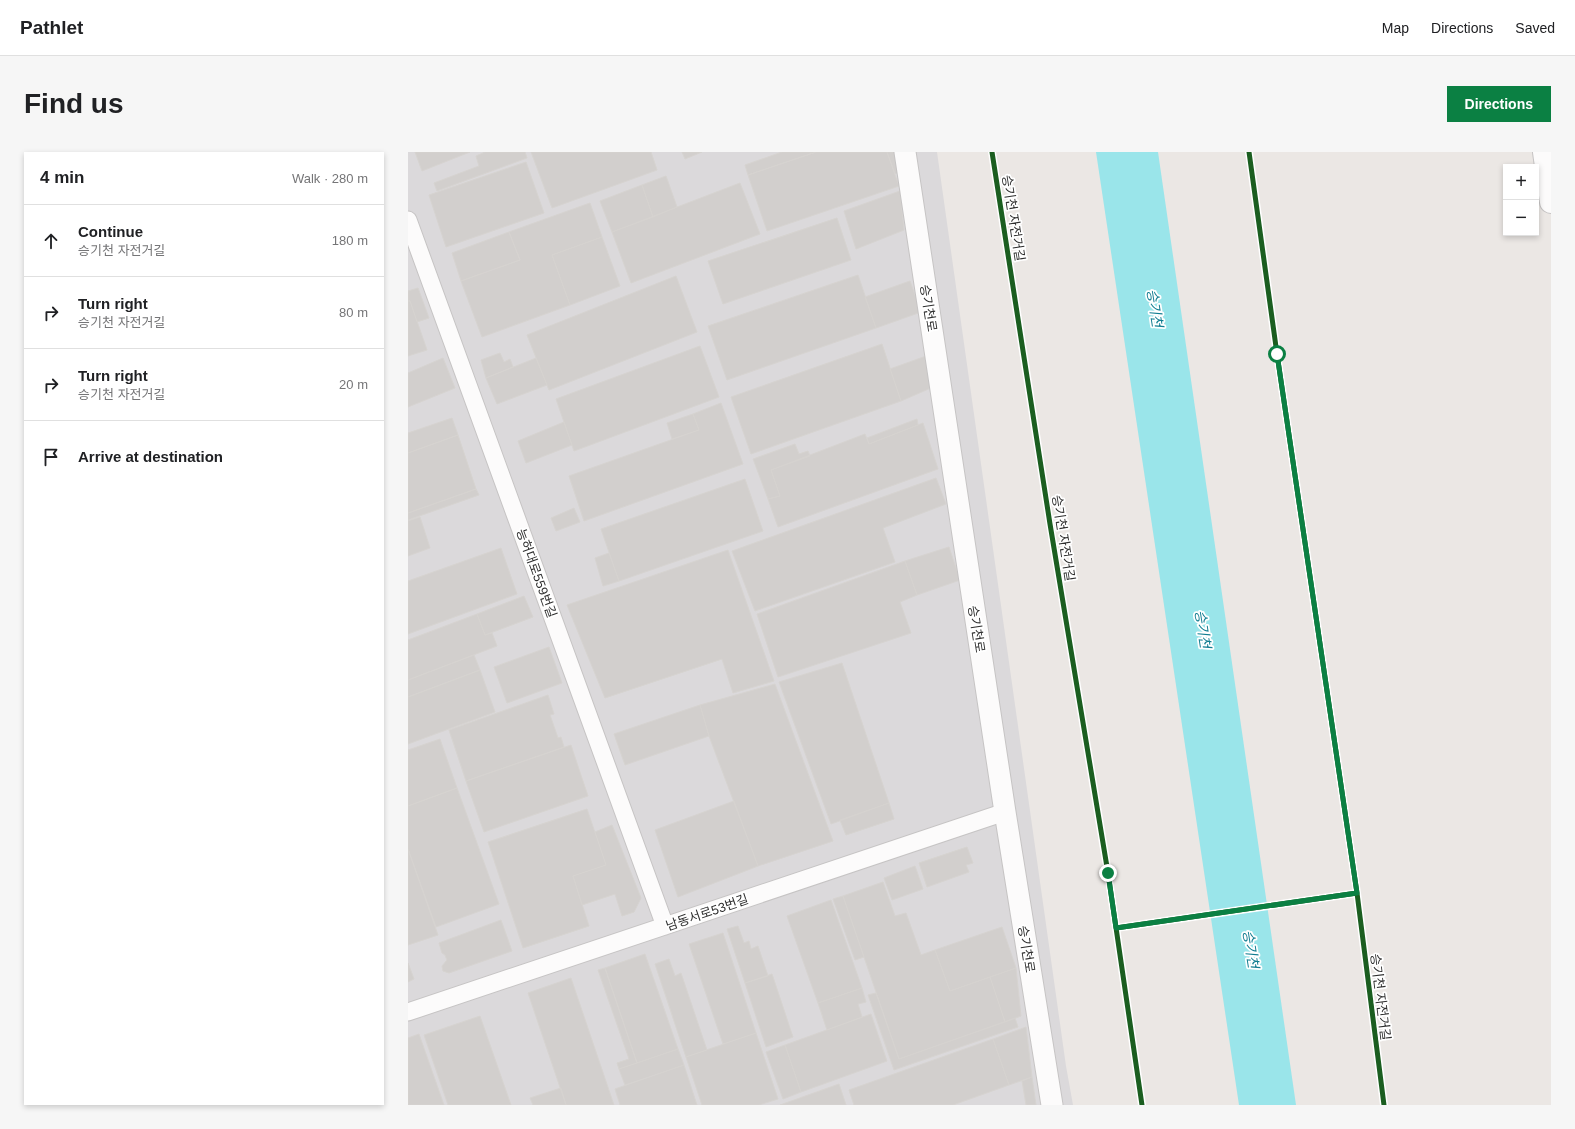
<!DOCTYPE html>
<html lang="en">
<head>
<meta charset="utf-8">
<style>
	body { margin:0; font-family:Helvetica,"Noto Sans KR",sans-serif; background:#f6f6f6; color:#202124 }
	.controls { position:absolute; right:12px; top:12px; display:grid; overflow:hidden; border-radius:0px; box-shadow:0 2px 6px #0003 }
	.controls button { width:36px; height:36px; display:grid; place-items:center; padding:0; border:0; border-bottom:1px solid #e0e0e0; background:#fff; color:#202124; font:20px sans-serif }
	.stop { position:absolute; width:12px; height:12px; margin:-9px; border:3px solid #0b8043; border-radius:50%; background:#fff }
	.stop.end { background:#0b8043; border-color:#fff; box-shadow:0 1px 4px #0008 }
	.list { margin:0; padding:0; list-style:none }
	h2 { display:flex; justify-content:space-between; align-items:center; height:52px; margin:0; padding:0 16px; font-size:17px }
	h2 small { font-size:13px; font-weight:400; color:#757577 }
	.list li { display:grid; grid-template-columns:26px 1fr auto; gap:12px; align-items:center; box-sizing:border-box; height:72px; padding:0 16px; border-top:1px solid #e0e0e0 }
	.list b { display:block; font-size:15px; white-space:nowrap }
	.list p { margin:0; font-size:13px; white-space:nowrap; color:#757577 }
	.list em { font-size:13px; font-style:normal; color:#757577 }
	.icon { flex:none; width:22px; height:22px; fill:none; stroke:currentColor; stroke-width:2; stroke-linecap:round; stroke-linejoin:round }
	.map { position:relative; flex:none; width:1143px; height:953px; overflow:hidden; border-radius:0px }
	header { display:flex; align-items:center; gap:24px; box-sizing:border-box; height:56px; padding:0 20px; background:#fff; border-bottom:1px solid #e0e0e0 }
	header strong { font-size:19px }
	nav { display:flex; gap:22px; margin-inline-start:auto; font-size:14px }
	.intro { display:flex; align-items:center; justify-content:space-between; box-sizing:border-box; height:96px; padding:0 24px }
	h1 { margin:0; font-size:28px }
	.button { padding:10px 18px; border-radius:0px; background:#0b8043; color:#fff; font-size:14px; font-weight:700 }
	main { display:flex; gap:24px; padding:0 24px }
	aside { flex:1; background:#fff; border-radius:0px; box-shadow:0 2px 6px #0003 }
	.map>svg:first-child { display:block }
	.industrial { fill:#dbd9db }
	.water { fill:#9ae5ea }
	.building { fill:#d2cfcd; stroke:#d6d3d0 }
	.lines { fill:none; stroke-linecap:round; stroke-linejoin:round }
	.minor-casing { stroke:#c6c4c4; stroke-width:19 }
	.tertiary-casing { stroke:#c6c4c4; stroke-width:23 }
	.secondary-casing { stroke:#c6c4c4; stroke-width:24 }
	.minor { stroke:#fcfbfb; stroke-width:17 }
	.tertiary { stroke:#fcfbfb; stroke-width:21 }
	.secondary { stroke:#fcfbfb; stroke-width:22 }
	.cycleway-casing { stroke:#fff; stroke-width:8 }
	.cycleway { stroke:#1b5e20; stroke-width:5 }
	.route { stroke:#0b8043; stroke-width:5 }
	.labels { text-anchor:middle; stroke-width:3.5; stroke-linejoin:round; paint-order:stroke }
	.street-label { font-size:13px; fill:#2e2e2e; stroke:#fff }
	.water-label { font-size:14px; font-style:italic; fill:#117d91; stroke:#fff }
</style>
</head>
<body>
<header>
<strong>Pathlet</strong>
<nav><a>Map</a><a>Directions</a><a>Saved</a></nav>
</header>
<div class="intro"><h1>Find us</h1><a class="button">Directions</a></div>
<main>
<aside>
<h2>4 min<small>Walk · 280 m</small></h2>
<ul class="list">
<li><svg class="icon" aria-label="ahead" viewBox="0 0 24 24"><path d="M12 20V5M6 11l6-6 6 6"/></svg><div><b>Continue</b><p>승기천 자전거길</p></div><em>180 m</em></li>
<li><svg class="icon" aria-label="right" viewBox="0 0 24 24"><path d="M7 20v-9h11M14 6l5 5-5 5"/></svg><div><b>Turn right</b><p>승기천 자전거길</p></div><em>80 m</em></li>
<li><svg class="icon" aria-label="right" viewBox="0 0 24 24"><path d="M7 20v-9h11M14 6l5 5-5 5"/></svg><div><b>Turn right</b><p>승기천 자전거길</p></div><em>20 m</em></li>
<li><svg class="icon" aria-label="arrive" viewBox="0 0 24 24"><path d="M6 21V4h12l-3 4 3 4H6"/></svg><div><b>Arrive at destination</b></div></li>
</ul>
</aside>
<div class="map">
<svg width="1143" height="953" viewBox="0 0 1143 953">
	<rect width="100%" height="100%" fill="#ebe7e4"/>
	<path class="industrial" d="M0,0H529L658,914L665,953H0Z"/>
	<path class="water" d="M688,0H750L888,953H831Z"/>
	<path class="building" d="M7,0H62L14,19Z
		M77,0H117L119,6L29,39L26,31L71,14L68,4Z
		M123,0H243L249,18L144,56Z
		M274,0H294L277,7Z
		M374,0H408L340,23L337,13Z
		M408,0H479L491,34L359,79L340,23Z
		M479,0H489L491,20L487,22Z
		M118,10L136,61L38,95L21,43Z
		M258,24L269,55L245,65L234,33Z
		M332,31L352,82L223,131L204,80Z
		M234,33L245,65L204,80L192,49Z
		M492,39L496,78L448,97L436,59Z
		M182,51L194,85L144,103L162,153L74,185L53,129L112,108L101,80Z
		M429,66L443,108L315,152L300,109Z
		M101,80L112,108L53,129L44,101Z
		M194,85L212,134L162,153L144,103Z
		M450,123L468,176L319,228L300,174Z
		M268,124L289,180L141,238L119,183Z
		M502,129L513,160L468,176L457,145Z
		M10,136L21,166L9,170L2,149H0V139Z
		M0,149H2L19,198L0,204Z
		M474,192L493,249L343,302L323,245Z
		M292,194L311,245L166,299L148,247Z
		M92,201L96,210L102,207L105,215L78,226L73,208Z
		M521,203L525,235L493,249L482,217Z
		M35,206L47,236L0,255V221Z
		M128,206L139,233L89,252L78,226Z
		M313,251L335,312L176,369L161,324L291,278L285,262Z
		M285,262L291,278L264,287L259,271Z
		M44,266L50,283L0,301V281Z
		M509,267L510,273L461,292L459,286Z
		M156,270L164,293L118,311L110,289Z
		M515,271L530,317L370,375L360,347L372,344L363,318L457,282L461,292Z
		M50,283L68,337L0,361V301Z
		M387,292L391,302L400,299L402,304L363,318L372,344L360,347L345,307Z
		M528,326L538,352L475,376L487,410L347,459L324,399Z
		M337,327L355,379L211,429L193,377Z
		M68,337L71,343L0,368V361Z
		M166,356L172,370L148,379L143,366Z
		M12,365L22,396L0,404V369Z
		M541,395L552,428L509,443L497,409Z
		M93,396L109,442L0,482V429Z
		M320,398L366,529L325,541L314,507L197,546L159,453Z
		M201,401L211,429L195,434L187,406Z
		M497,409L509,443L492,450L503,481L370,525L349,462Z
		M116,444L125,465L77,483L69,462Z
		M69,462L77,483L84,481L89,494L0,528V488Z
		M141,495L154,531L99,551L86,515Z
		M66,503L72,518L0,545V528Z
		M434,511L481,651L423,672L371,530Z
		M72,518L87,560L0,592V545Z
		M367,532L425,689L350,714L301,584L292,553Z
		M140,543L146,562L142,563L150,586L153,585L156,595L58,629L41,578Z
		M292,553L301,584L217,613L206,582Z
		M32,587L49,636L0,654V598Z
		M163,593L180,644L76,680L58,629Z
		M49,636L91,752L28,775L0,697V654Z
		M326,649L350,714L270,745L247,678Z
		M481,651L486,667L438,683L432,668Z
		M179,657L198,713L165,724L181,774L115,796L80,690Z
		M204,673L233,746L226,760L214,764L207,742L174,753L165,724L198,713L187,680Z
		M559,695L565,711L558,713L561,720L519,735L511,711Z
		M0,697L30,783L0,793Z
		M507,714L515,737L484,748L476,726Z
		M475,730L487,764L498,761L513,803L527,798L542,839L582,825L597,870L491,907L435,744Z
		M435,744L456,805L447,808L425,747Z
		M423,748L454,836L410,851L379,764Z
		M93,768L104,799L41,821L35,819L34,814L39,808L37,803L34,801L31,791Z
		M330,774L336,791L341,789L343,797L350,794L360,824L337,831L319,777Z
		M594,775L608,816L542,839L527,798Z
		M315,781L348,881L315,892L281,792Z
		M237,802L270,897L229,911L197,816Z
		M261,807L267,824L273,821L299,898L278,905L247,812Z
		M0,811L6,827L0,830Z
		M197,816L229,911L211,917L209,911L221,907L190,818Z
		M608,816L613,864L597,870L582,825Z
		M364,822L385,885L358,895L337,831Z
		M163,826L206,953H158L120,841Z
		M454,836L458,850L450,852L454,865L419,878L410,851Z
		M468,841L491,907L607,866L610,875L486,918L460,843Z
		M463,862L479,909L393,940L377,893Z
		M72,864L103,953H40L16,883Z
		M618,875L624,925L601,933L585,887Z
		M348,881L370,947L351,953H294L278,905Z
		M11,882L36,953H0V886Z
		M585,887L601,933L545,953H446L441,938Z
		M377,893L393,940L375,947L358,900Z
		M270,897L276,913L217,933L211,917Z
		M276,913L289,953H212L207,937Z
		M624,925L628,953H618L614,929Z
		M431,932L438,953H372Z
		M153,936L158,953H125L122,946Z"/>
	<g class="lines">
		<defs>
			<path id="minor" d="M0,68L257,774
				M0,860L597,660"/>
			<path id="tertiary" d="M497,0L597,660L644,953"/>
			<path id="secondary" d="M1136,0L1143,50"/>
		</defs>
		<use href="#minor" class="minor-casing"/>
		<use href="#tertiary" class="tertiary-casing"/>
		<use href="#secondary" class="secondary-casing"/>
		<use href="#minor" class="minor"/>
		<use href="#tertiary" class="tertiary"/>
		<use href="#secondary" class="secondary"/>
		<defs>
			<path id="cycleway" d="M584,0L642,372L700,721L734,953
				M841,0L869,202L949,741L976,953
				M708,776L949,741"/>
		</defs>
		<use href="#cycleway" class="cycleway-casing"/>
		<use href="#cycleway" class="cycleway"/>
	</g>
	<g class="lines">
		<path class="route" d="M700,721L708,776L949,741L869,202"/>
	</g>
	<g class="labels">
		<g class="street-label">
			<text transform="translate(606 66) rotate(81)" y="5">승기천 자전거길</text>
			<text transform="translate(521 156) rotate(81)" y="5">승기천로</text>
			<text transform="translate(656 386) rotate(81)" y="5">승기천 자전거길</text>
			<text transform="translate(129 421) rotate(70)" y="5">능허대로559번길</text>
			<text transform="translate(569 477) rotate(81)" y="5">승기천로</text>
			<text transform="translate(299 760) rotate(-19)" y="5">남동서로53번길</text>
			<text transform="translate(619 797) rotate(81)" y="5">승기천로</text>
			<text transform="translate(973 845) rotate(83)" y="5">승기천 자전거길</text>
		</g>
		<g class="water-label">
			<text transform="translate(747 156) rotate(81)" y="5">승기천</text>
			<text transform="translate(795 477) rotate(81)" y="5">승기천</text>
			<text transform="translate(843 797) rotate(81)" y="5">승기천</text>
		</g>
	</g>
</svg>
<div class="controls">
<button>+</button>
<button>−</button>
</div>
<div class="stop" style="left:869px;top:202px"></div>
<div class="stop end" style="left:700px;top:721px"></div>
</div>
</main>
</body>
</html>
